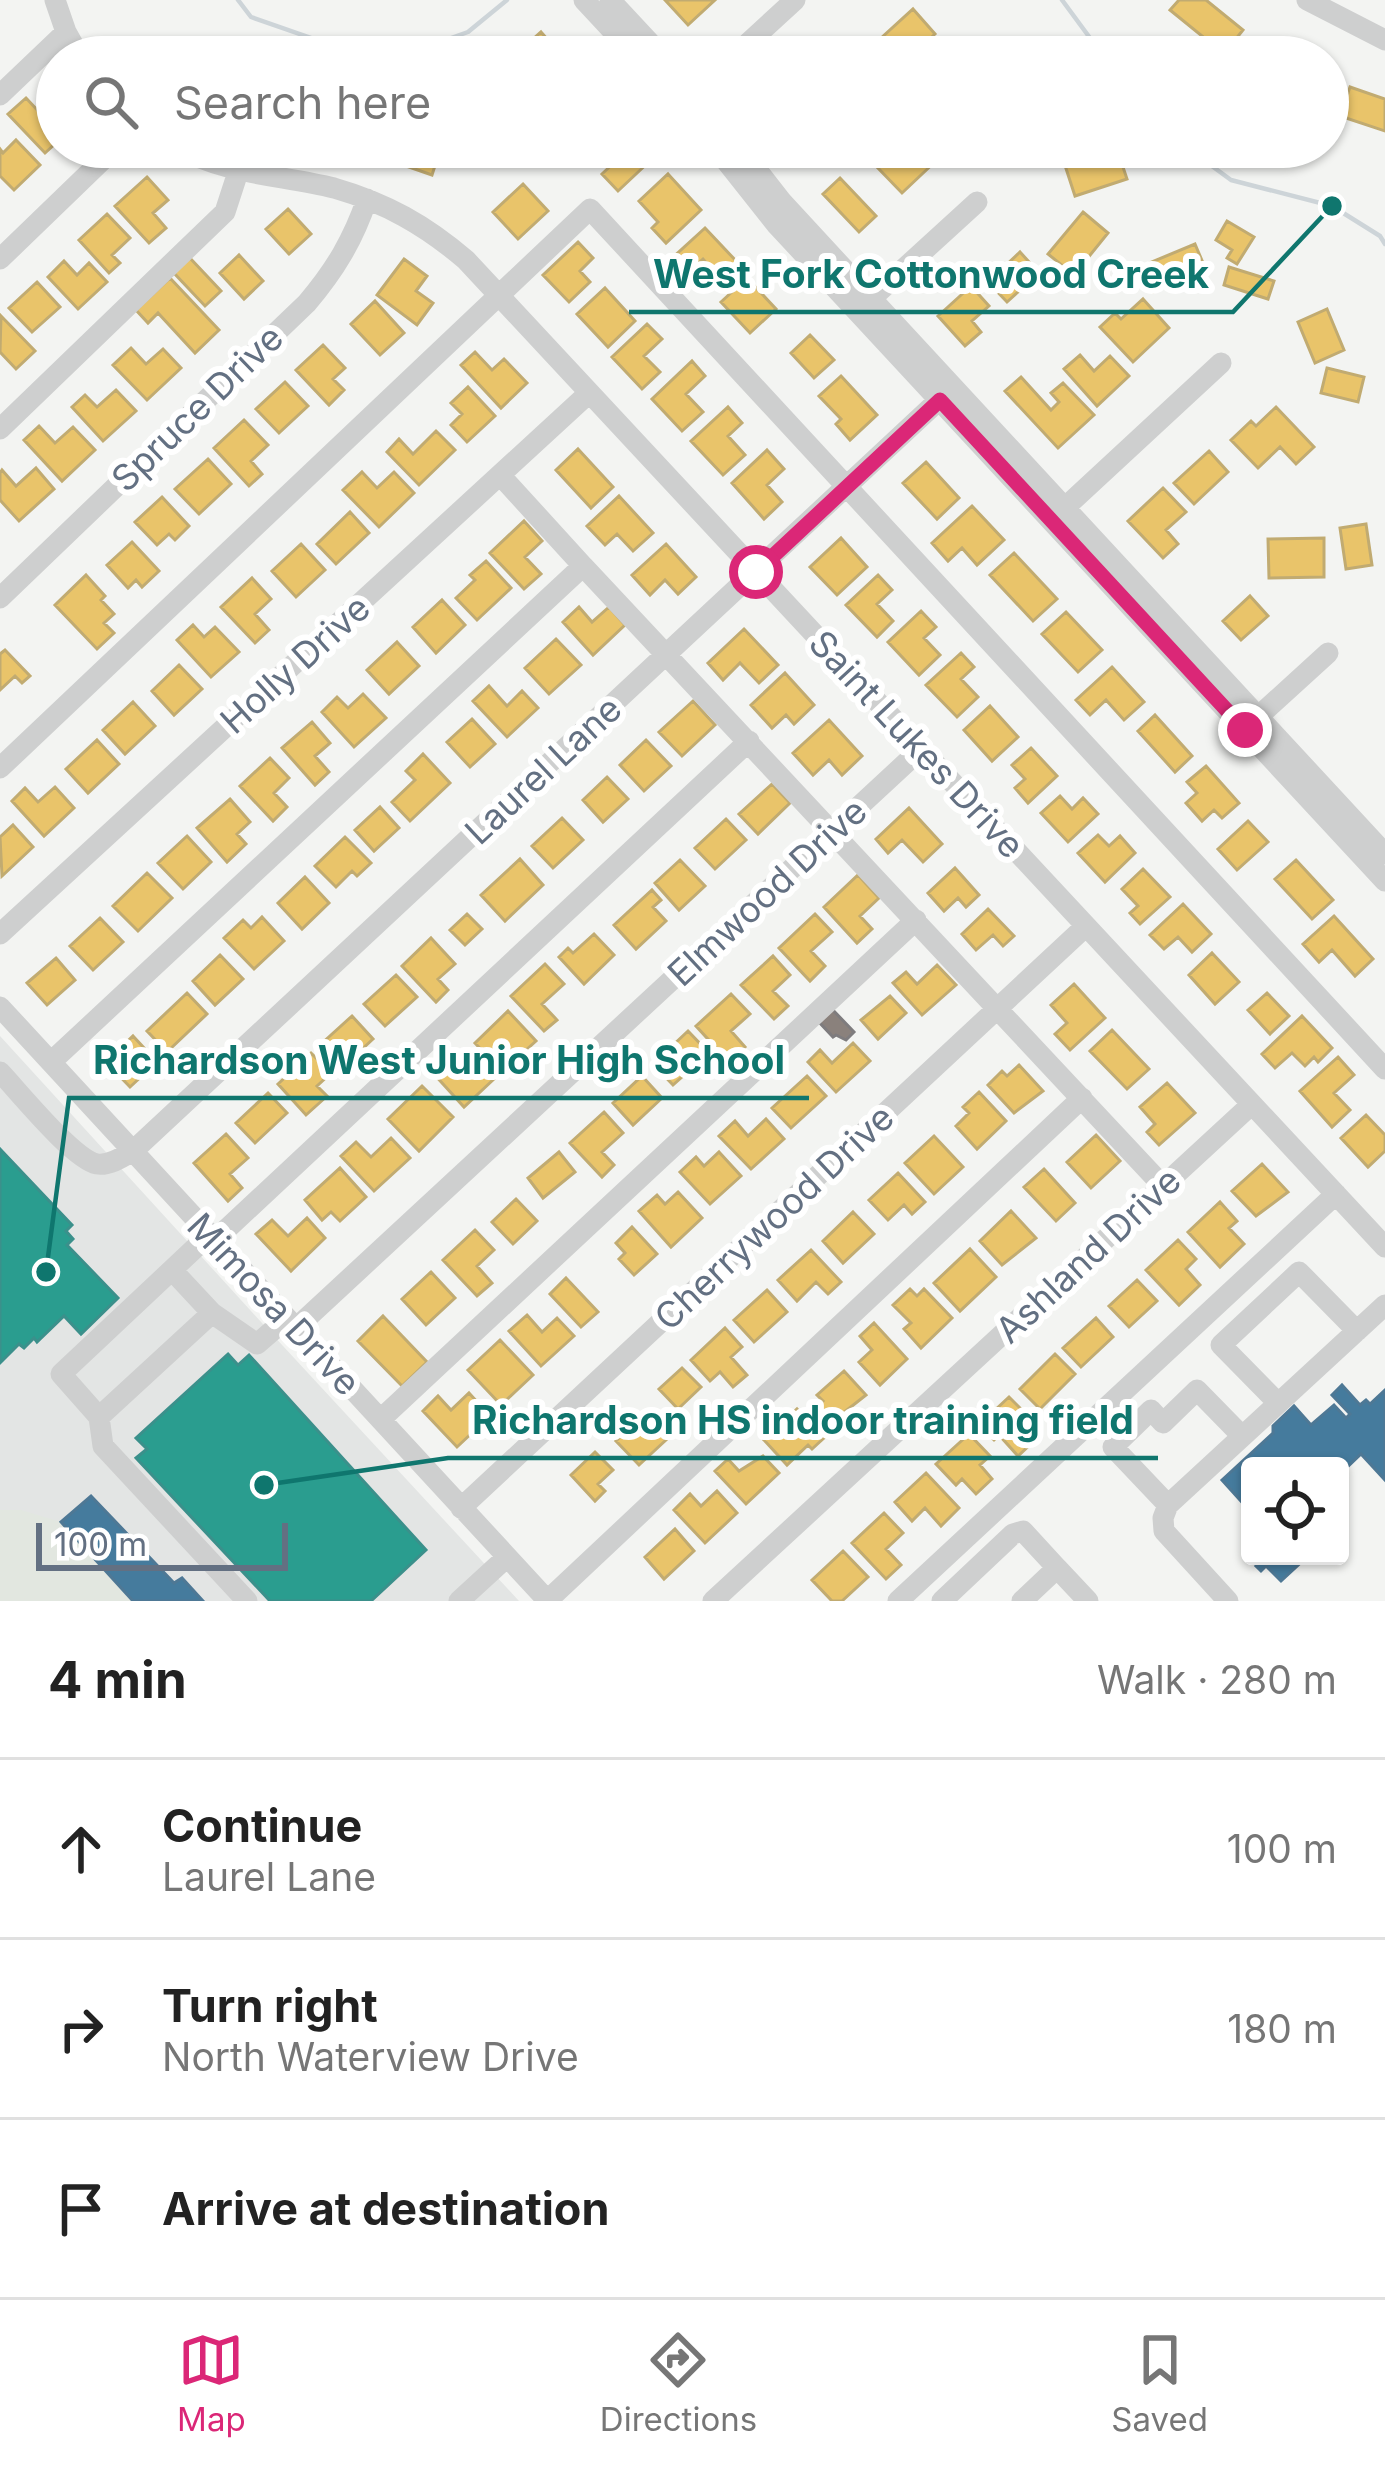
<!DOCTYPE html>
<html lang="en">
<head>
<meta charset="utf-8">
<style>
	body { margin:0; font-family:Inter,sans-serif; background:#f6f6f6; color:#222 }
	.controls { position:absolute; right:36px; bottom:36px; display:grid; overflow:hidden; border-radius:12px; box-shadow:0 3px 9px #0004 }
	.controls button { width:108px; height:108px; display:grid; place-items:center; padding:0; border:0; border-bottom:3px solid #e0e0e0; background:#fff; color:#222; font:60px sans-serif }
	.scale { position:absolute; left:36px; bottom:30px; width:252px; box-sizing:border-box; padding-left:12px; border:6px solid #637082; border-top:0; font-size:33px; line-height:42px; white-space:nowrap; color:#637082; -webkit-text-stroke:9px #fff; paint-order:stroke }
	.stop { position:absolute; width:36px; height:36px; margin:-27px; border:9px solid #db2777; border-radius:50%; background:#fff }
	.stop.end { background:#db2777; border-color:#fff; box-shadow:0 3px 12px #0008 }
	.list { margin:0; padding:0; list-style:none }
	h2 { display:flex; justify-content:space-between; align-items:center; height:156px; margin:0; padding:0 48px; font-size:51px }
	h2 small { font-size:39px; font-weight:400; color:#767676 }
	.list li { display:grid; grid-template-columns:78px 1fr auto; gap:36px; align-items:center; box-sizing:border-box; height:180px; padding:0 48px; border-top:3px solid #e0e0e0 }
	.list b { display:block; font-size:45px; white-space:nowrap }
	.list p { margin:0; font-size:39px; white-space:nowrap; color:#767676 }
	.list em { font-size:39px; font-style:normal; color:#767676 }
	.icon { flex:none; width:66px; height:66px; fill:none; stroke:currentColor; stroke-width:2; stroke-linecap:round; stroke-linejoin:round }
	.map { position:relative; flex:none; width:1385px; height:1601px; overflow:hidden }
	.search { position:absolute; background:#fff; box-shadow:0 3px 9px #0004; left:36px; right:36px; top:36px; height:132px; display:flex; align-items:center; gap:30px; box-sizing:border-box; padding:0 42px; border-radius:66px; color:#767676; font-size:45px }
	.sheet { height:696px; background:#fff }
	nav { display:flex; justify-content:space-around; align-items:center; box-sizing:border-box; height:168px; border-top:3px solid #e0e0e0; background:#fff; font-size:33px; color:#767676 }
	nav a { display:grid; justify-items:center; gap:6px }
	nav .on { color:#db2777 }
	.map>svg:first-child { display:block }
	.built { fill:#e3e5e4 }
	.green { fill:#e2e7e0 }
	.homes { fill:#e9c46a; stroke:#c1ab71; stroke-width:3 }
	.schools { fill:#2a9d8f; stroke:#3b908b; stroke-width:3 }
	.public { fill:#457b9d; stroke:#4e7895; stroke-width:3 }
	.industry { fill:#8a817c; stroke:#7e7c7e; stroke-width:3 }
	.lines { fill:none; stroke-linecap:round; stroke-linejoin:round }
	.stream { stroke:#cdd4d8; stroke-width:4.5 }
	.minor { stroke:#cecfcf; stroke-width:21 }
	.route { stroke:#db2777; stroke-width:15 }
	.labels { text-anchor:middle; stroke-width:12; stroke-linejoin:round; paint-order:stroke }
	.street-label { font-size:36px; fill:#637082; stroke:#fff }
	.leader { fill:none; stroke:#0f766e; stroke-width:4.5 }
	.callout-dot { fill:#0f766e; stroke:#fff; stroke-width:4.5 }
	.callout-label { font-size:39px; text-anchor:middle; font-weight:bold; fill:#0f766e; stroke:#fff; stroke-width:12; stroke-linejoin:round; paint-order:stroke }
</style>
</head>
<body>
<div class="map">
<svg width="1385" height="1601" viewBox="0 0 1385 1601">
	<rect width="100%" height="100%" fill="#f3f4f2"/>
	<path class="built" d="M0,1036L283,1346L519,1601H0Z"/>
	<path class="green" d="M91,1496L173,1583L182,1578L203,1601H0V1510H21L61,1522Z"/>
	<path class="homes" d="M665,0H715L688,25Z
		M1179,0H1206L1243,30L1224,54L1170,10Z
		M913,9L935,34L910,57H876L869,49Z
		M541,32L563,57H513Z
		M1350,87L1385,99V131L1340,116Z
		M26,98L57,131V142L45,153L8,114Z
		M16,140L40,165L14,190L0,176V149L3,153Z
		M390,147H441L432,175L386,159Z
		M585,147H643L653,158L618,191L602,174L620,157L612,148L593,165L580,151Z
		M898,147H929L939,158L902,193L877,167Z
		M1059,147H1099L1104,163L1120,158L1127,179L1075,196Z
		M668,174L701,210L666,243L652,228L658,222L639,201Z
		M147,177L168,200L153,213L166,228L149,243L115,206Z
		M840,178L876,216L859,232L823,194Z
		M523,184L548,211L518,239L493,212Z
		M288,209L311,234L289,254L266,229Z
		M1083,212L1108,233L1074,275L1048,254Z
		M107,214L130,238L112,255L120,263L109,273L79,240Z
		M1227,221L1254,237L1237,264L1227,258L1232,250L1216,240Z
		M705,228L738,263L721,279L703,259L684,276L670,260Z
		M578,242L593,258L580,271L590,282L569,302L543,275Z
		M1195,244L1206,270L1153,292L1142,266Z
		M1020,252L1039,273L1007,302L988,282Z
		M239,255L263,281L244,299L220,273Z
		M189,257L221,291L205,306L173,272Z
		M404,259L427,276L416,291L433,303L417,325L377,295Z
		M64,261L77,275L89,263L107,282L78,309L48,277Z
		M1229,267L1274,281L1268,299L1224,285Z
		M170,278L219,330L195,353L158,313L148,323L136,310Z
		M747,278L776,309L750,333L721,302Z
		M37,282L60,307L32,332L9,308Z
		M971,286L989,306L972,321L981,332L965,346L938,316Z
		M605,288L635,321L608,347L577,314Z
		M1143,299L1169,328L1133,362L1100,327L1115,313L1121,319Z
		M375,301L404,333L380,355L351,324Z
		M1327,309L1344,350L1315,363L1298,322Z
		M1,316L35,351L16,369L0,352Z
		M647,324L662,339L644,356L660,372L642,389L612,357Z
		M810,335L834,360L814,378L791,353Z
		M323,345L345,368L333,379L344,390L329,405L296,370Z
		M131,348L146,364L163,349L181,368L147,400L113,365Z
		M475,352L492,370L504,359L527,383L501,408L461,365Z
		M1080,355L1094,371L1110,356L1129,376L1097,406L1064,369Z
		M692,361L705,376L686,394L703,412L682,431L652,399Z
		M1327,368L1364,377L1358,402L1321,393Z
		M841,376L877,415L850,440L836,424L841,419L819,396Z
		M1021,377L1051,410L1059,402L1051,393L1063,383L1094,415L1058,448L1005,391Z
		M285,382L308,406L279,433L256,409Z
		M468,387L495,416L467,442L451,425L462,414L451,403Z
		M116,390L136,411L103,441L72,407L85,395L97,407Z
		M728,407L742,423L728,436L745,455L723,475L691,441Z
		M1276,407L1314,447L1296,464L1280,447L1258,468L1231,440L1251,421L1256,426Z
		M244,420L268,445L251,461L262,474L249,486L214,448Z
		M39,426L55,443L73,427L95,450L62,481L24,440Z
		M436,431L455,450L419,485L387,452L399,439L413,454Z
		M578,449L613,487L591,508L556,470Z
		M767,450L784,469L767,485L782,502L764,519L732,483Z
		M1209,451L1228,472L1194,504L1174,483Z
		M208,459L231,484L199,514L175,489Z
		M926,462L959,498L937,519L903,483Z
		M36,468L54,489L19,521L0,500V473L2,470L16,486Z
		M362,472L377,488L394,472L414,493L379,527L343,490Z
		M1163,488L1186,512L1166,530L1178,544L1163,558L1128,521Z
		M619,496L653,533L633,551L617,534L605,545L587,526Z
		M162,497L189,526L175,540L169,534L157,545L135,522Z
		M972,506L1004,540L977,565L962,548L948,561L932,543Z
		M350,512L369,533L336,564L317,544Z
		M524,521L542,541L525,557L541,574L524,589L490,553Z
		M1366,524L1372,565L1346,569L1340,528Z
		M841,538L867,567L837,595L810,567Z
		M1324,538V577L1269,578L1268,539Z
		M132,542L159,571L142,587L136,580L128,588L107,565Z
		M301,544L325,570L296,597L272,571Z
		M666,544L696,577L678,594L665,580L650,595L632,575Z
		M1014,553L1057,599L1033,621L990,575Z
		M486,561L511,588L477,620L456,598L475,580L470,575Z
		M86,575L105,596L101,600L114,614L104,623L114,633L97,649L55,605Z
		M878,575L892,590L877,604L893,621L877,637L846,605Z
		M252,578L271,599L255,614L269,630L255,643L221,607Z
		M1250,596L1268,616L1241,640L1223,621Z
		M442,600L465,625L436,653L413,627Z
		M579,607L592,622L609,607L625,625L593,655L563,622Z
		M921,611L936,627L924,638L940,655L919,675L888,642Z
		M1066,612L1102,650L1078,672L1042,634Z
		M193,625L204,637L215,627L239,652L211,677L177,640Z
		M744,629L778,665L759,683L740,663L723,680L708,663Z
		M556,639L581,665L549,694L525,668Z
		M397,642L419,666L389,694L367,670Z
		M5,650L30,676L22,683L15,676L0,690V654Z
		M961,653L974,667L961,679L978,697L957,717L926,685Z
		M179,665L202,689L174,715L152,691Z
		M1112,667L1144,702L1124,720L1106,700L1090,715L1076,700Z
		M785,673L814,705L794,724L786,715L772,728L751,705Z
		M489,686L507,706L522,691L538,708L507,737L473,701Z
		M363,694L386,718L354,747L322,712L337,697L348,708Z
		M693,701L715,725L682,756L659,732Z
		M133,702L155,726L125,754L103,730Z
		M990,706L1018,737L992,761L964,730Z
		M1155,715L1192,756L1175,772L1138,731Z
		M472,719L495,744L470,767L447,742Z
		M829,720L862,756L842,775L829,760L813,775L793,753Z
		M312,722L330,743L315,756L329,772L315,785L282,748Z
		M97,740L119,764L88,793L66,769Z
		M646,740L671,766L644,791L620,765Z
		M1031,748L1057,776L1028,803L1015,788L1025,779L1012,765Z
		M423,754L450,783L410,821L392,802L415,780L406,771Z
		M270,758L289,778L274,793L287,807L273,821L240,786Z
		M1206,766L1239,803L1222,818L1214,810L1202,821L1186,803L1197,793L1187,782Z
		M607,777L628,799L603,822L583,800Z
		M772,784L790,803L758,834L739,814Z
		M55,787L74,808L44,836L12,801L25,788L38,802Z
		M1060,796L1072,809L1083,798L1098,814L1068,842L1041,813Z
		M230,799L250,822L237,834L246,844L227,862L197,828Z
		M380,807L399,828L374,851L355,830Z
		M909,808L942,844L923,862L902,840L888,853L876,839Z
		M562,818L583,840L553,868L532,846Z
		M726,819L746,840L715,869L695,848Z
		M1248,821L1268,842L1237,870L1218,849Z
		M13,825L33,847L2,876L0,837Z
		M1098,835L1109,846L1120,836L1135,853L1105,882L1078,853Z
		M187,836L211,862L183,889L158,863Z
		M345,837L371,863L357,876L352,871L336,887L315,866Z
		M520,859L543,885L505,921L481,895Z
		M680,860L705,886L679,910L655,883Z
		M1296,860L1333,900L1312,919L1275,879Z
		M955,868L979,895L966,907L958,898L944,911L928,893Z
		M1143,869L1170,897L1140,924L1130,913L1138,906L1122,889Z
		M147,873L172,898L138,931L113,906Z
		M858,875L879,898L860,916L872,929L857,943L824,907Z
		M305,877L329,903L302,929L278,903Z
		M652,890L661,900L653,907L666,921L636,949L614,925Z
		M1183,904L1211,934L1192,952L1178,937L1164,949L1150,935Z
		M988,909L1014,936L1003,946L993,935L976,950L962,934Z
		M467,914L482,929L465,945L450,930Z
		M815,914L832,932L811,951L825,966L810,981L779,948Z
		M1334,916L1373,959L1355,976L1332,950L1319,962L1303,944Z
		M262,917L284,941L254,969L224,938L243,920L251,928Z
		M100,918L123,942L93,970L70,946Z
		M594,934L614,955L584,984L559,957L568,948L573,953Z
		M431,938L455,964L438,979L448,990L436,1002L402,966Z
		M1212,953L1239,982L1215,1004L1189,975Z
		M220,955L243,979L215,1005L193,981Z
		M773,956L790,975L773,991L788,1006L774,1019L741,985Z
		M56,958L75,980L47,1005L27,983Z
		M545,964L564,984L542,1004L557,1020L544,1031L511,996Z
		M937,965L956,985L922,1015L893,983L906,972L917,984Z
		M396,975L417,997L385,1026L364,1004Z
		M1074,984L1105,1018L1070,1050L1055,1034L1067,1023L1051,1005Z
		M187,993L207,1014L167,1052L147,1031Z
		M1267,993L1289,1016L1270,1034L1248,1010Z
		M731,994L750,1014L731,1031L745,1047L729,1062L696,1026Z
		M890,996L906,1013L878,1039L861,1020Z
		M508,1011L536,1041L502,1072L475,1043Z
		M352,1016L373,1039L342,1068L320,1045Z
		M1302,1016L1332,1048L1318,1062L1314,1057L1305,1066L1292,1053L1275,1068L1262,1054Z
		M1112,1030L1149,1069L1127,1089L1090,1051Z
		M688,1031L709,1053L673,1085L653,1064Z
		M133,1036L157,1062L130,1087L106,1062Z
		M853,1043L870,1061L836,1092L808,1062L820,1050L832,1063Z
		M467,1049L494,1079L464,1107L433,1073Z
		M311,1053L331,1073L317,1086L327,1096L306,1115L278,1084Z
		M1338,1057L1354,1075L1334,1093L1350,1110L1332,1127L1300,1091Z
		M1019,1065L1043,1091L1014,1113L988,1085L1002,1071L1007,1076Z
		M642,1076L662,1098L633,1125L613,1103Z
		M807,1076L826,1096L791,1128L772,1108Z
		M1167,1083L1195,1113L1159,1145L1147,1132L1155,1124L1140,1107Z
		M422,1086L453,1117L419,1151L388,1119Z
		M979,1092L1006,1121L977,1149L956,1126L969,1113L963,1107Z
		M268,1093L287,1113L255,1143L236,1123Z
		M604,1112L623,1133L602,1152L614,1165L602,1177L570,1143Z
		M1366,1115L1385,1135V1151L1368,1167L1341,1138Z
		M766,1119L784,1139L751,1169L719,1136L735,1121L748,1136Z
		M226,1134L248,1158L230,1174L242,1188L228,1201L194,1163Z
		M1096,1135L1120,1161L1091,1188L1067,1162Z
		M934,1136L963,1167L934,1194L905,1163Z
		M391,1138L410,1158L374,1191L341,1156L356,1142L371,1157Z
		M559,1152L575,1172L543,1198L528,1178Z
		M719,1152L741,1176L710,1204L680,1172L696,1157L704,1166Z
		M1262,1164L1288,1192L1256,1216L1232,1191Z
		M340,1168L366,1197L340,1221L331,1212L322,1220L305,1200Z
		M1044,1169L1075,1203L1056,1221L1024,1187Z
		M898,1173L925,1202L912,1214L904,1205L888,1220L869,1200Z
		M678,1192L702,1218L671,1247L639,1211L657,1195L665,1204Z
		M516,1199L537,1221L513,1244L492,1222Z
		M1220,1202L1237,1221L1229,1228L1244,1244L1220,1267L1188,1232Z
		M1011,1211L1036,1238L1002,1265L980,1241Z
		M853,1212L874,1234L843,1263L823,1241Z
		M307,1218L325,1238L291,1271L256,1234L272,1220L288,1236Z
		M632,1227L657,1254L634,1275L619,1259L625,1253L616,1243Z
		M475,1230L494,1250L477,1266L492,1283L477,1296L443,1260Z
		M1178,1240L1196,1259L1186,1269L1200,1285L1179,1305L1146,1270Z
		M970,1249L996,1277L960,1311L934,1283Z
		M811,1250L841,1282L828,1294L816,1282L797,1301L778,1280Z
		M431,1272L455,1298L426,1325L402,1299Z
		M566,1278L598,1312L581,1327L550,1294Z
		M1137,1280L1157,1301L1129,1327L1109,1306Z
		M910,1289L917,1296L924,1289L952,1318L921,1348L904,1329L911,1323L893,1305Z
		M767,1290L787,1312L754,1342L734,1320Z
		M527,1315L542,1332L557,1318L574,1336L541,1366L509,1331Z
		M383,1316L427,1362L402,1386L358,1341Z
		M1096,1318L1113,1337L1081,1367L1063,1348Z
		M874,1323L907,1359L880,1385L859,1362L872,1350L860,1336Z
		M725,1328L742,1347L731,1357L747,1375L733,1387L720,1372L710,1381L691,1360Z
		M500,1340L533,1375L501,1405L468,1370Z
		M1055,1354L1075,1374L1040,1409L1020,1389Z
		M682,1368L701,1387L678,1409L659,1389Z
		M844,1371L866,1395L828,1425L814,1410L823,1401L817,1395Z
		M469,1393L490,1416L457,1447L423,1411L438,1396L451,1410Z
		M1009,1397L1027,1415L1018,1423L1034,1441L1018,1456L999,1435L994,1440L979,1425Z
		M797,1409L824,1438L812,1449L808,1445L787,1465L764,1440L772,1433L766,1427L775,1419L780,1425Z
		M643,1415L666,1440L639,1465L616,1441Z
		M969,1434L990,1456L980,1465L992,1479L976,1494L962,1479L956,1485L936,1464Z
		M595,1452L613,1470L598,1484L605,1491L595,1501L571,1475Z
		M763,1456L779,1473L746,1504L715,1471L728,1459L739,1471Z
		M926,1473L959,1508L941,1526L925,1508L912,1521L895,1502Z
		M717,1491L737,1513L705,1543L674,1510L690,1494L701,1506Z
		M884,1513L903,1533L886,1549L901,1565L886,1579L852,1543Z
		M675,1529L694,1551L664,1579L645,1557Z
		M843,1551L868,1577L842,1601H832L812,1580Z"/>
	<path class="schools" d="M0,1149L72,1225L66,1231L73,1239L67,1245L118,1298L81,1334L64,1316L37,1342L34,1338L24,1348L19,1344L0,1363Z
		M228,1354L238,1365L249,1355L426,1550L371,1601H270L136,1458L147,1449L136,1438Z"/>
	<path class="public" d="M1342,1385L1360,1405L1366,1400L1370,1404L1385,1390V1480L1361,1454L1340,1474V1466H1250V1511L1222,1480L1273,1433V1426L1294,1406L1311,1425L1334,1405L1346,1418L1350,1414L1332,1395Z
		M91,1496L174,1583L182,1578L203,1601H133L61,1522Z
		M1259,1556H1308L1281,1581L1266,1566L1261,1571L1256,1566L1263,1560Z"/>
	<path class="industry" d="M831,1008L854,1032L846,1040L836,1035L833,1037L818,1021Z"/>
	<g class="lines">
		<path class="stream" d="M238,0L251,17L360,55L420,49L468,32L507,0
			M1062,0L1104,57
			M1186,147L1231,180L1332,206L1380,236L1385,244"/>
		<path class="minor" d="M55,0L66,32L80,57
			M584,0L637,57
			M610,0L663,57
			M1307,0L1385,40
			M733,57L795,0
			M0,95L66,32
			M178,147C225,175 283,175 334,188C386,203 425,225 466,260L1385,1247
			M715,147L776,224L1385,881
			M739,147L782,202L1385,854
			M0,259L116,147
			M862,307L977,202
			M0,429L225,212L239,169
			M501,476L583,566
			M1058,514L1221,363
			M0,598L307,303C335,270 353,240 367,199
			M1249,725L1328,653
			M0,768L590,209L1385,1069
			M0,934L589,393
			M0,1007L548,1601
			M51,1062L583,566L1163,1186
			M0,1072C19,1092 73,1159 97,1164C109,1166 123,1157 133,1151L953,387
			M210,1234L61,1374L99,1417L212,1313L257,1344L287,1318
			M215,1240L749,741
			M172,1270L212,1313
			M296,1328L921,749
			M1278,1403L1221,1345L1299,1272L1357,1331
			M99,1417L103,1446L247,1601
			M381,1419L916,920
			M1168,1505L1113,1447L1151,1410L1163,1423L1197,1390L1242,1436
			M461,1508L1086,926
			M548,1600L1082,1098
			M459,1601L507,1557
			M713,1601L1252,1104
			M898,1601L1336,1194
			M942,1601L1013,1534L1023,1531L1057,1568
			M1022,1601L1057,1568L1088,1601
			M1228,1601L1164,1531L1163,1518L1168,1505L1385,1305"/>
	</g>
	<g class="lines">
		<path class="route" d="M756,572L940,400L1245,730"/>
	</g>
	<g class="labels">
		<g class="street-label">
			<text transform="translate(197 408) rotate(-44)" y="13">Spruce Drive</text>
			<text transform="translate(295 664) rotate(-42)" y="13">Holly Drive</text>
			<text transform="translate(917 744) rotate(47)" y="13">Saint Lukes Drive</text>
			<text transform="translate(543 770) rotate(-43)" y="13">Laurel Lane</text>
			<text transform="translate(767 892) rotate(-43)" y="13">Elmwood Drive</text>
			<text transform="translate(774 1217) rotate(-43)" y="13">Cherrywood Drive</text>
			<text transform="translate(1088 1255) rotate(-43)" y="13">Ashland Drive</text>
			<text transform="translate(274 1304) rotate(47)" y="13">Mimosa Drive</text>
		</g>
	</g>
	<path class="leader" d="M1332 206L1233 312H629M46 1272L69 1098H809M264 1485L448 1458H1158"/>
	<g class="callout-dot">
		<circle cx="1332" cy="206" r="12"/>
		<circle cx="46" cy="1272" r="12"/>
		<circle cx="264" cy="1485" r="12"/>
	</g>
	<g class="callout-label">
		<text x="931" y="288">West Fork Cottonwood Creek</text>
		<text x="439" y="1074">Richardson West Junior High School</text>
		<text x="803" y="1434">Richardson HS indoor training field</text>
	</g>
</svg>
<div class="controls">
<button><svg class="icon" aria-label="locate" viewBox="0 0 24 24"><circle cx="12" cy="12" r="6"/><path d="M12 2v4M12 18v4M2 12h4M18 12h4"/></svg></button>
</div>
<div class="scale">100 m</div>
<div class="stop" style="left:756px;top:572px"></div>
<div class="stop end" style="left:1245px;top:730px"></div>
<div class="search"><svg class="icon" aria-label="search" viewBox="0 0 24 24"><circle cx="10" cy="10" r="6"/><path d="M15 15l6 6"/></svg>Search here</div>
</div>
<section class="sheet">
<h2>4 min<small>Walk · 280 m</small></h2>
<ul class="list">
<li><svg class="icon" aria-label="ahead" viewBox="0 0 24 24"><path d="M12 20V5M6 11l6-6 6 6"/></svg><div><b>Continue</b><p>Laurel Lane</p></div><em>100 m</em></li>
<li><svg class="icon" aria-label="right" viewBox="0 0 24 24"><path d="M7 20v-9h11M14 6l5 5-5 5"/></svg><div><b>Turn right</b><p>North Waterview Drive</p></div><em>180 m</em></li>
<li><svg class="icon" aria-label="arrive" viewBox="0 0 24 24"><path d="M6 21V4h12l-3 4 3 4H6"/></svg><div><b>Arrive at destination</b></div></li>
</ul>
</section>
<nav>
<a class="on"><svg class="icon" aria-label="map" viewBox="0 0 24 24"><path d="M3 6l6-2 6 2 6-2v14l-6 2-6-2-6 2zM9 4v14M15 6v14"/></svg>Map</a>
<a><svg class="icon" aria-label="directions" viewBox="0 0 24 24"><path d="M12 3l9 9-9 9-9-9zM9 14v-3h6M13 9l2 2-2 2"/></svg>Directions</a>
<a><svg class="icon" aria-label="saved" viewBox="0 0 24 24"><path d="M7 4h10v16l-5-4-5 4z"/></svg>Saved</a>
</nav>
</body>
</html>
